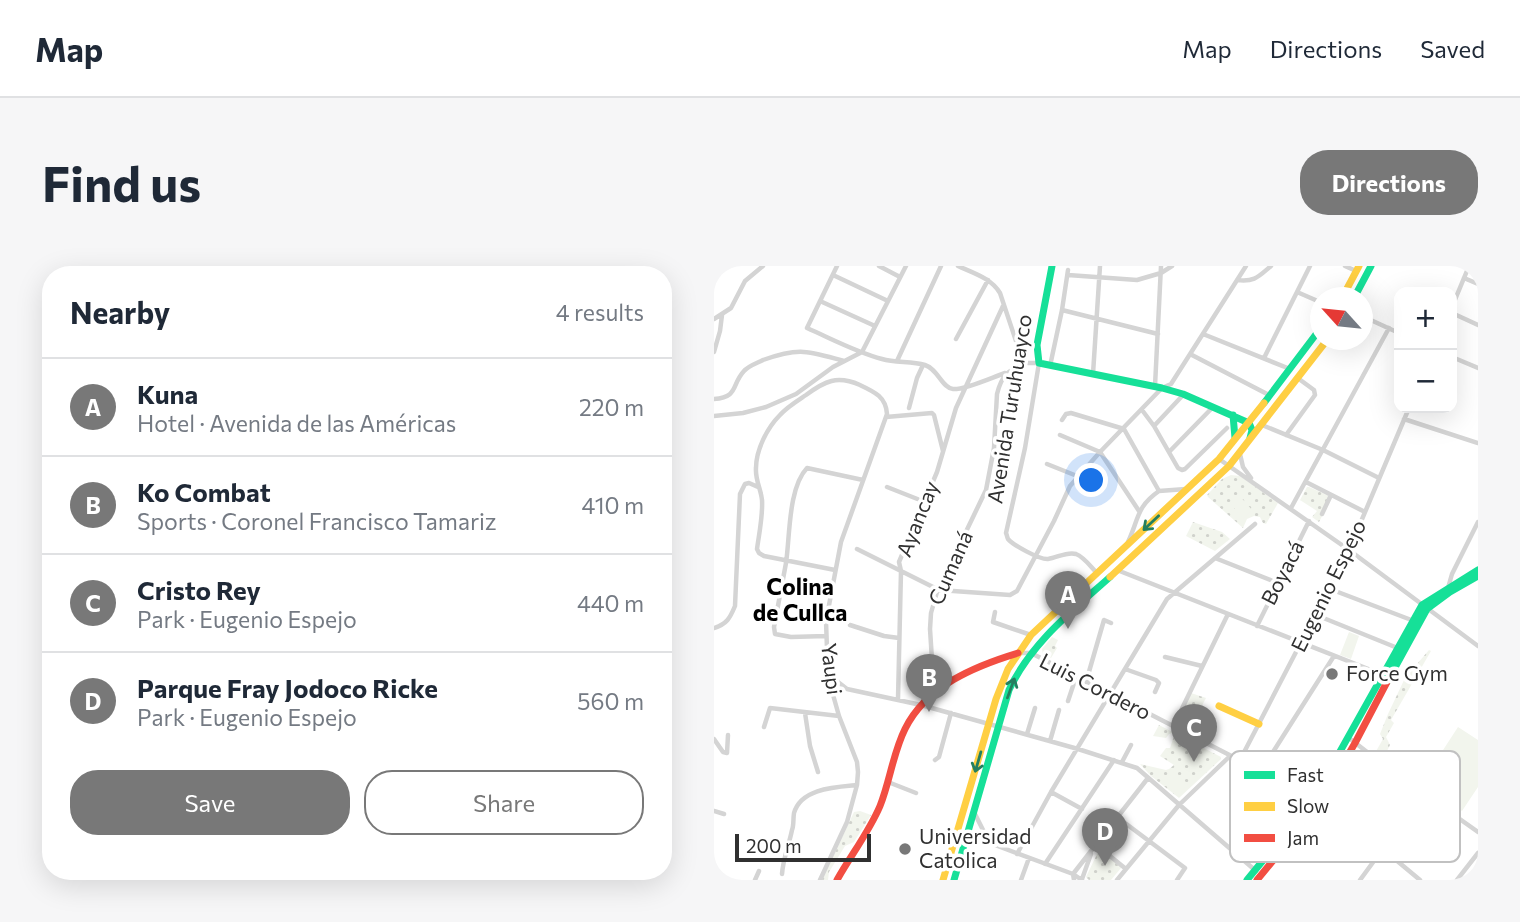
<!DOCTYPE html>
<html lang="en">
<head>
<meta charset="utf-8">
<style>
	body { margin:0; font-family:Commissioner,sans-serif; background:#f6f6f7; color:#1f2937 }
	.controls { position:absolute; right:21px; top:21px; display:grid; overflow:hidden; border-radius:14px; box-shadow:0 7px 28px #0002 }
	.controls button { width:63px; height:63px; display:grid; place-items:center; padding:0; border:0; border-bottom:2px solid #e0e1e3; background:#fff; color:#1f2937; font:35px sans-serif }
	.compass { position:absolute; left:596px; top:21px; width:63px; height:63px; border-radius:50%; background:#fff; box-shadow:0 7px 28px #0002; rotate:297deg }
	.scale { position:absolute; left:21px; bottom:18px; width:136px; box-sizing:border-box; padding-left:7px; border:4px solid #303030; border-top:0; font-size:19px; line-height:24px; white-space:nowrap; color:#303030; -webkit-text-stroke:5px #fff; paint-order:stroke }
	.you { position:absolute; left:378px; top:215px; width:24px; height:24px; margin:-18px; border:5px solid #fff; border-radius:50%; background:#1a73e8; box-shadow:0 0 0 10px #1a73e833 }
	.badge { display:grid; place-items:center; width:46px; height:46px; border-radius:50%; background:#787878; color:#fff; font-size:23px; font-weight:700 }
	.pin { position:absolute; translate:-50% -58px; filter:drop-shadow(0 2px 4px #0008) }
	.pin::after { content:''; position:absolute; top:37px; width:24px; height:21px; background:inherit; clip-path:polygon(0 0,100% 0,50% 100%) }
	.list { margin:0; padding:0; list-style:none }
	h2 { display:flex; justify-content:space-between; align-items:center; height:91px; margin:0; padding:0 28px; font-size:30px }
	h2 small { font-size:23px; font-weight:400; color:#747a83 }
	.list li { display:grid; grid-template-columns:46px 1fr auto; gap:21px; align-items:center; box-sizing:border-box; height:98px; padding:0 28px; border-top:2px solid #e0e1e3 }
	.list b { display:block; font-size:26px; white-space:nowrap }
	.list p { margin:0; font-size:23px; white-space:nowrap; color:#747a83 }
	.list em { font-size:23px; font-style:normal; color:#747a83 }
	.actions { display:flex; gap:14px; padding:21px 28px }
	.actions a { flex:1; padding:16px 0; border:2px solid #787878; border-radius:28px; text-align:center; font-size:24px; color:#787878 }
	.actions .main { background:#787878; color:#fff }
	.map { position:relative; flex:none; width:764px; height:614px; overflow:hidden; border-radius:28px }
	header { display:flex; align-items:center; gap:42px; box-sizing:border-box; height:98px; padding:0 35px; background:#fff; border-bottom:2px solid #e0e1e3 }
	header strong { font-size:33px }
	nav { display:flex; gap:38px; margin-inline-start:auto; font-size:24px }
	.intro { display:flex; align-items:center; justify-content:space-between; box-sizing:border-box; height:168px; padding:0 42px }
	h1 { margin:0; font-size:49px }
	.button { padding:18px 32px; border-radius:28px; background:#787878; color:#fff; font-size:24px; font-weight:700 }
	main { display:flex; gap:42px; padding:0 42px }
	aside { flex:1; background:#fff; border-radius:28px; box-shadow:0 7px 28px #0002 }
	.map>svg:first-child { display:block }
	.grass { fill:url(#grass-dots) }
	.garden { fill:#f2f5ed }
	.lines { fill:none; stroke-linecap:round; stroke-linejoin:round }
	.street { stroke:#d4d4d4; stroke-width:4.5 }
	.fast { stroke:#16e098; stroke-width:7 }
	.slow { stroke:#ffcf43; stroke-width:7 }
	.jam { stroke:#f24e42; stroke-width:7 }
	.oneway { stroke:#247f5f }
	.poi-dot { fill:#787878; stroke:#fff; stroke-width:2.5 }
	.labels { text-anchor:middle; stroke-width:7; stroke-linejoin:round; paint-order:stroke }
	.street-label { font-size:21px; fill:#303030; stroke:#fff }
	.poi-label { font-size:21px; fill:#303030; stroke:#fff; text-anchor:start }
	.neighbourhood-label { font-size:23px; font-weight:bold; fill:#000; stroke:#fff }
	.key { fill:#fff; stroke:#c1c1c1; stroke-width:2 }
	.key-label { font-size:19px; fill:#303030 }
</style>
</head>
<body>
<header>
<strong>Map</strong>
<nav><a>Map</a><a>Directions</a><a>Saved</a></nav>
</header>
<div class="intro"><h1>Find us</h1><a class="button">Directions</a></div>
<main>
<aside>
<h2>Nearby<small>4 results</small></h2>
<ul class="list">
<li><span class="badge">A</span><div><b>Kuna</b><p>Hotel · Avenida de las Américas</p></div><em>220 m</em></li>
<li><span class="badge">B</span><div><b>Ko Combat</b><p>Sports · Coronel Francisco Tamariz</p></div><em>410 m</em></li>
<li><span class="badge">C</span><div><b>Cristo Rey</b><p>Park · Eugenio Espejo</p></div><em>440 m</em></li>
<li><span class="badge">D</span><div><b>Parque Fray Jodoco Ricke</b><p>Park · Eugenio Espejo</p></div><em>560 m</em></li>
</ul>
<div class="actions"><a class="main">Save</a><a>Share</a></div>
</aside>
<div class="map">
<svg width="764" height="614" viewBox="0 0 764 614">
	<defs>
		<pattern id="grass-dots" width="8" height="8" patternUnits="userSpaceOnUse" patternTransform="scale(1.75)"><rect width="8" height="8" fill="#f2f5ed"/><path d="M2 2h.1M6 6h.1" fill="none" stroke="#d0d2cc" stroke-width="1.8" stroke-linecap="round"/></pattern>
	</defs>
	<rect width="100%" height="100%" fill="#fff"/>
	<path class="grass" d="M517,209L526,210L564,237L552,258L549,257L546,251L540,250L533,253L529,262L494,231L493,229L508,213Z
		M593,221H595L618,231L605,256L598,251L603,245L586,234Z
		M479,256L508,266L516,273L501,285L472,270Z
		M338,371L344,374L341,380L343,382L337,392L329,389L328,383Z
		M715,384L717,385L677,454L680,457L672,471L676,479L669,493L661,487L669,473L666,468L674,448L691,412Z
		M477,427L492,432L483,449L469,442Z
		M445,459L507,491L506,494L465,532L437,510L426,498L452,504L455,503L460,499L446,490L452,482H456L460,470L458,467L455,468L452,472L439,470Z
		M146,545L157,549L140,576L131,580L115,606L114,614H108L140,546Z
		M385,584L406,599L407,602L397,614H375L372,611Z"/>
	<path class="garden" d="M525,229L538,244L529,253L516,237Z
		M635,366L645,370L637,393L626,389Z
		M744,461L764,474V521L748,545L707,518Z
		M460,506L474,518L464,529L450,517Z"/>
	<g class="lines">
		<path class="street" d="M123,0L93,62C118,73 142,86 168,93C182,97 197,95 211,99C224,103 228,122 239,123C251,124 279,111 291,107
			M165,0L186,11
			M244,0C259,7 277,12 286,27L308,93L311,97
			M631,0L642,5
			M119,9L174,35
			M354,9L423,14L447,7L458,0
			M750,12L764,18
			M523,14C541,16 544,11 557,0
			M583,26L606,36
			M106,35L161,60
			M738,41L755,0
			M348,44L444,68
			M738,47L764,59
			M648,50L685,67
			M0,53L17,42L31,15L49,0
			M489,68L576,103
			M242,73L274,14
			M0,86L6,65L8,49
			M476,88L555,129
			M738,91L764,102
			M550,92L596,0
			M183,95L227,0
			M311,97H325L311,182L292,267C293,269 293,271 294,273C299,279 326,294 334,293C343,292 353,285 362,288C370,291 377,301 383,307
			M336,100L348,44L354,4
			M379,108L386,0
			M441,120L447,0
			M0,133C25,131 17,119 30,105C34,100 43,97 49,94C86,81 93,85 130,95
			M195,142L203,112L209,99
			M428,144L440,160L464,202L468,204L471,203L513,162
			M0,150L29,147L52,141L82,128L119,101L148,86L192,0
			M172,151L218,147L220,149L229,185
			M690,153L764,177
			M348,154L352,148L357,147L410,163L445,225
			M548,159L609,184L665,212
			M440,160L470,128
			M346,169L386,186L425,245
			M572,169L601,129L600,124L585,113
			M455,186L499,141
			M526,188L529,201L537,212
			M505,193L635,284L764,380
			M333,198L363,210
			M592,216L651,246
			M173,221L211,236
			M445,225L472,223
			M577,242L675,62
			M608,248L617,229
			M414,276C425,253 422,241 445,225
			M143,283L225,324L296,329L303,325L340,255L356,220L386,186L448,122L457,118L532,0
			M501,292L564,317
			M403,304L672,410
			M734,322L738,308L764,256
			M616,323L700,355
			M281,346L279,356L317,369
			M602,349L686,383
			M136,359L170,370L185,372
			M543,360L595,255
			M0,362C13,358 16,352 21,340L26,228L31,218L35,217L44,221
			M112,370L77,371L61,368L60,361C64,340 68,318 72,297C76,271 74,222 93,202L149,214
			M304,387H317L607,536L622,544L706,614
			M451,391L488,400
			M115,400L124,416L133,423L207,439L364,483L423,502L542,605
			M411,403L442,414L445,417L441,426
			M372,416L390,354L397,357
			M184,433L187,305L185,296L223,206L242,142L289,40
			M209,435L215,415L218,394L216,363L217,347L223,326L272,224L280,182L283,128C288,108 294,105 311,97
			M354,435L362,411
			M91,447L96,480L104,506
			M50,461L56,442L125,450
			M459,461L514,348
			M313,468L321,442
			M635,472L675,503L764,566
			M0,473L9,486L13,487L14,469
			M336,475L345,444
			M221,494L225,491L237,447
			M526,494L635,284L695,142
			M408,496L417,479
			M174,516L202,527
			M337,526L368,543
			M659,526L675,503
			M0,545L10,548
			M261,548L272,570L281,579L359,608L368,614
			M403,551L471,602L463,614
			M523,559L547,505L620,390
			M391,586L412,603
			M303,588L337,526L453,333L541,258
			M331,598L400,494
			M68,608C69,593 75,579 78,564C80,559 79,553 80,547C87,522 122,521 143,519
			M368,613L377,588
			M41,614L45,605
			M106,614L133,556L143,519L144,506L143,496L125,450L114,411L112,355L127,276L173,148C172,131 161,126 146,119C123,109 111,115 92,129C83,135 73,141 66,149C53,162 42,184 42,202C41,214 47,223 48,234C49,250 45,268 43,283L45,287L50,290L121,304
			M307,614L315,592
			M360,614L359,608L434,512
			M403,614L465,539L516,490
			M646,614L709,528
			M743,614L764,587"/>
		<path class="fast" d="M338,0L323,79L325,97L448,122L469,128L535,157L538,164L536,172
			M640,32L657,0
			M550,137L606,63
			M519,149L521,172
			M673,416L713,343L736,326L764,310
			M240,614L295,424C317,377 358,345 396,311
			M533,614L600,532L708,339L764,304"/>
		<path class="slow" d="M628,32L645,0
			M396,311L515,200L613,74
			M505,440L545,458
			M229,614L282,433L294,403L317,369L505,193L550,137"/>
		<path class="jam" d="M123,614C137,589 155,566 166,540C176,515 179,487 191,463C212,420 261,400 304,387
			M543,614L607,536L641,477L673,416"/>
	</g>
	<defs><path id="oneway-shaft" d="M-6 0H5M1.5-3L5.5 0L1.5 3" fill="none" stroke-width="1.6" stroke-linecap="round" stroke-linejoin="round" transform="scale(1.75)"/></defs>
	<g class="oneway">
		<use href="#oneway-shaft" transform="translate(437 257) rotate(137)"/>
		<use href="#oneway-shaft" transform="translate(297 422) rotate(-70)"/>
		<use href="#oneway-shaft" transform="translate(264 496) rotate(106)"/>
	</g>
	<g class="poi-dot">
		<circle cx="618" cy="408" r="7"/>
		<circle cx="191" cy="583" r="7"/>
	</g>
	<g class="labels">
		<g class="street-label">
			<text transform="translate(296 143) rotate(-81)" y="7">Avenida Turuhuayco</text>
			<text transform="translate(204 253) rotate(-68)" y="7">Ayancay</text>
			<text transform="translate(237 302) rotate(-66)" y="7">Cumaná</text>
			<text transform="translate(569 307) rotate(-63)" y="7">Boyacá</text>
			<text transform="translate(615 320) rotate(-64)" y="7">Eugenio Espejo</text>
			<text transform="translate(117 403) rotate(83)" y="7">Yaupi</text>
			<text transform="translate(381 421) rotate(27)" y="7">Luis Cordero</text>
		</g>
		<g class="poi-label">
			<text x="632" y="415">Force Gym</text>
			<text x="205" y="578">Universidad<tspan x="205" dy="24">Catolica</tspan></text>
		</g>
		<g class="neighbourhood-label">
			<text x="86" y="329">Colina<tspan x="86" dy="26">de Cullca</tspan></text>
		</g>
	</g>
	<rect x="516" y="485" width="230" height="111" rx="10" class="key"/>
	<rect x="530" y="505" width="31" height="8" fill="#16e098"/>
	<rect x="530" y="536" width="31" height="9" fill="#ffcf43"/>
	<rect x="530" y="568" width="31" height="8" fill="#f24e42"/>
	<g class="key-label">
		<text x="573" y="516">Fast</text>
		<text x="573" y="547">Slow</text>
		<text x="573" y="579">Jam</text>
	</g>
</svg>
<div class="controls">
<button>+</button>
<button>−</button>
</div>
<svg class="compass" viewBox="-18 -18 36 36"><path d="M0-13l5 13h-10z" fill="#e53935"/><path d="M0 13l5-13h-10z" fill="#747a83"/></svg>
<div class="scale">200 m</div>
<div class="you"></div>
<div class="pin badge" style="left:354px;top:363px">A</div>
<div class="pin badge" style="left:215px;top:446px">B</div>
<div class="pin badge" style="left:480px;top:496px">C</div>
<div class="pin badge" style="left:391px;top:600px">D</div>
</div>
</main>
</body>
</html>
